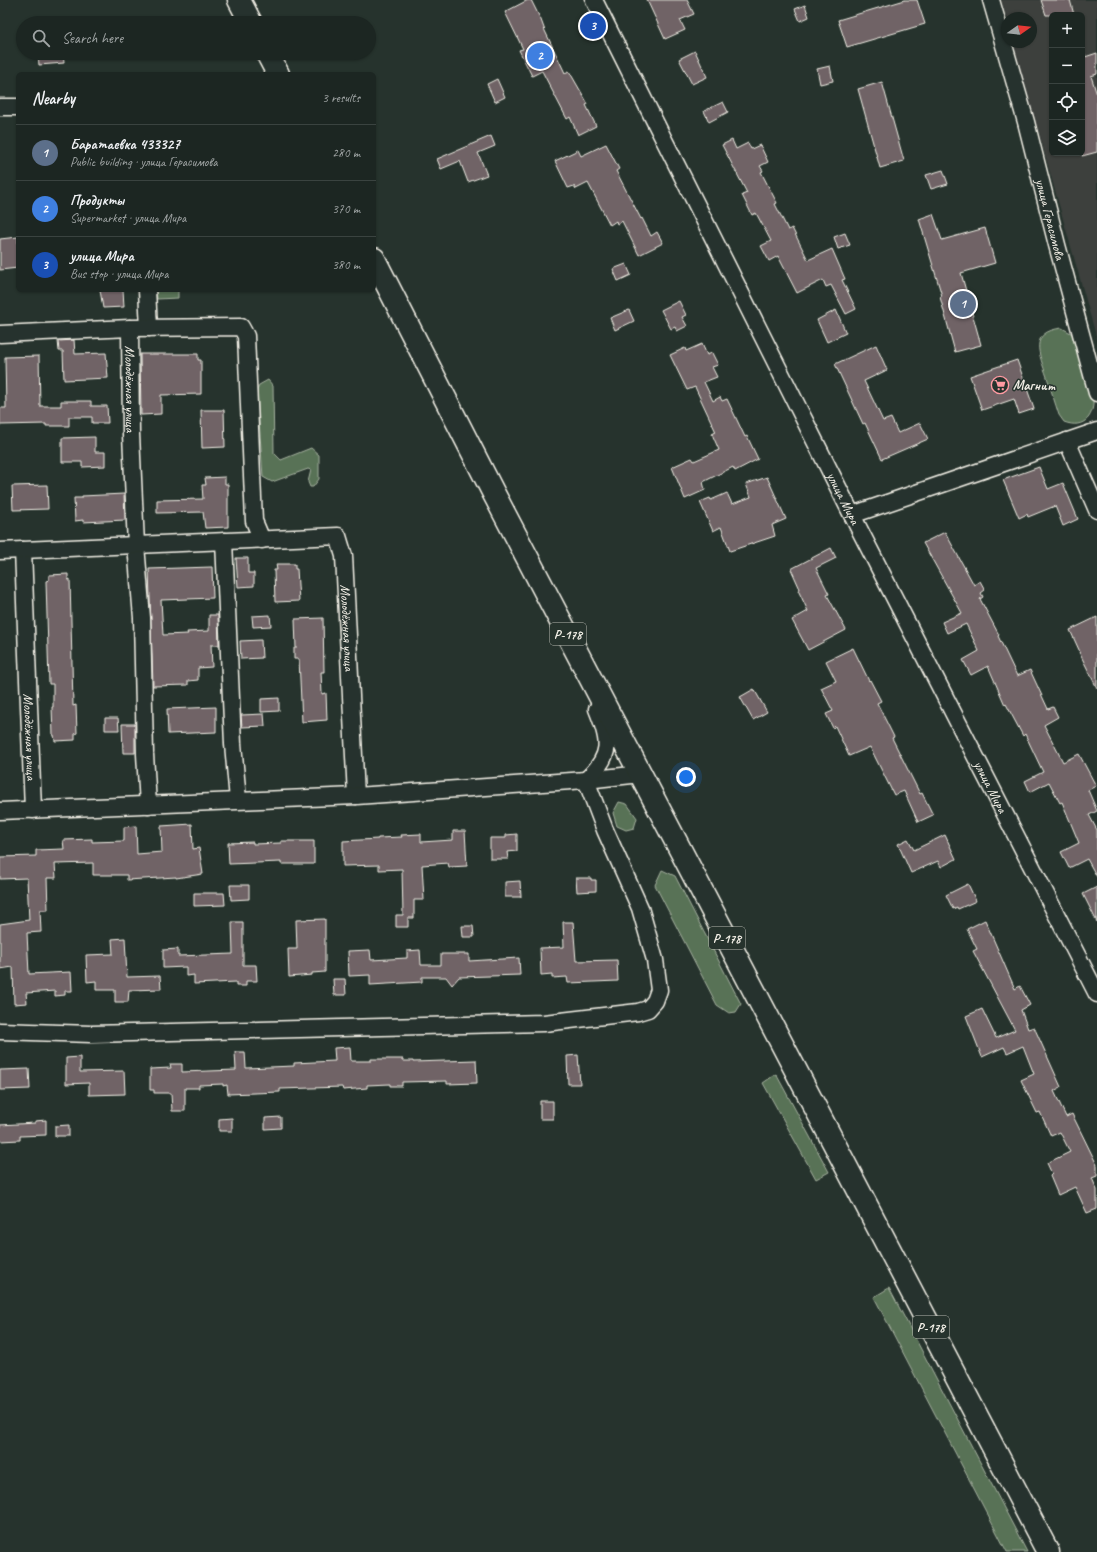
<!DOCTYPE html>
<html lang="en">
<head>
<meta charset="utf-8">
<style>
	body { margin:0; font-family:Caveat,sans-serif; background:#252e2a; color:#f1f3f6 }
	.controls { position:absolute; right:12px; top:12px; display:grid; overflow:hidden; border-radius:6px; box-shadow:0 1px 3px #0004 }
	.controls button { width:36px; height:36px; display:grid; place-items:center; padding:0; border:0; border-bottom:1px solid #3a4340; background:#1c2622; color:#f1f3f6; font:20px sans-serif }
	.compass { position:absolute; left:1001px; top:12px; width:36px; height:36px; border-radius:50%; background:#1c2622; box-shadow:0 1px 3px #0004; rotate:75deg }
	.you { position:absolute; left:686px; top:777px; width:14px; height:14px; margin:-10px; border:3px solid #fff; border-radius:50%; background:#1a73e8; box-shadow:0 0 0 6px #1a73e833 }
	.badge { display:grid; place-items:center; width:26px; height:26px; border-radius:50%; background:#ff9aa2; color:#fff; font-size:13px; font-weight:700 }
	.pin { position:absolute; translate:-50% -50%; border:2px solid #fff; box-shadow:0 1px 4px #0006 }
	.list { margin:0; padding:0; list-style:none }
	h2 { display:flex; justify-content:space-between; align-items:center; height:52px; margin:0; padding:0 16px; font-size:17px }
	h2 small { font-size:13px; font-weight:400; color:#a0a5a5 }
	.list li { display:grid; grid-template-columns:26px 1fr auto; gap:12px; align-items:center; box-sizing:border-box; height:56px; padding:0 16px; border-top:1px solid #3a4340 }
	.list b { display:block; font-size:15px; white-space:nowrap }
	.list p { margin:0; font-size:13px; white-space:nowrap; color:#a0a5a5 }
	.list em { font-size:13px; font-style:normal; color:#a0a5a5 }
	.icon { flex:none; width:22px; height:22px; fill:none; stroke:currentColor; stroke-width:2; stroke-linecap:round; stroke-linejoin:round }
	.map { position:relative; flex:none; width:1097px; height:1552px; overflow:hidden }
	.search { position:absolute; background:#1c2622; box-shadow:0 1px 3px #0004; left:16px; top:16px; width:360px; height:44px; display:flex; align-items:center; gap:10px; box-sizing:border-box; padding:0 14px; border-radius:22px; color:#a0a5a5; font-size:15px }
	.panel { position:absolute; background:#1c2622; box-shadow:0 1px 3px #0004; left:16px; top:72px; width:360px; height:220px; border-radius:6px }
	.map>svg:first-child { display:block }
	.built { fill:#3c413e; fill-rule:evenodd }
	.green { fill:#597257; stroke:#a6b2a0 }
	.building { fill:#6f6366; stroke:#f4f1e8 }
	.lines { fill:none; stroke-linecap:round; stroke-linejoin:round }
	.street-casing { stroke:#f4f1e8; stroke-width:19 }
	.highway-casing { stroke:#f4f1e8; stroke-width:25 }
	.street { stroke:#26332d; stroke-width:16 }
	.highway { stroke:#26332d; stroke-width:22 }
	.labels { text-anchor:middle; stroke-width:3; stroke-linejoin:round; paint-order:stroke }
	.shield { fill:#26332d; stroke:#b6b8b0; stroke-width:1 }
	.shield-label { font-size:13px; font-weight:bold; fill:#f4f1e8 }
	.street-label { font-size:14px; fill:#f4f1e8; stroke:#26332d }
	.poi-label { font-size:14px; font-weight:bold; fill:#f4f1e8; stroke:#26332d; text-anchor:start }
</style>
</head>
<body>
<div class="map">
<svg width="1097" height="1552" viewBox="0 0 1097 1552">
	<rect width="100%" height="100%" fill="#26332d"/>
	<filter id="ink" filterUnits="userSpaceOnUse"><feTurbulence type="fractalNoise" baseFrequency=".025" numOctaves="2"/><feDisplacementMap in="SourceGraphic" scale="8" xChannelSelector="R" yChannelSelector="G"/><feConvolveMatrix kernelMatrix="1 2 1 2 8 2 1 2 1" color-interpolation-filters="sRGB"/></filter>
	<g filter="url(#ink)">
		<path class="built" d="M1001,0H1097V339L1013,42H1031V18H1007V20ZM1052,15H1082V153H1052Z"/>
		<path class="green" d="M156,290H178V298L157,299Z
			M1062,328L1076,336L1093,396C1095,415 1085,430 1064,422L1059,415C1055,403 1051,390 1047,377C1039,354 1028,332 1062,328Z
			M268,380L273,386L274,453L281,460L311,448L319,455V479L313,487H310L308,482L311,470L308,469L272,482L263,477L257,391L259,385Z
			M619,802L627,804L637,818L634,828L626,830L617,826L613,813Z
			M662,870L675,876L741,1004L736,1012L729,1013L717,1005L655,885Z
			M776,1074L829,1172L816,1179L763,1083Z
			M889,1288L1027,1552H1007L874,1297Z"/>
		<path class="building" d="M528,0H531L541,20L545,31L565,73L569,71L588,104L586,105L596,126L578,135L570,117L567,119L542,71L532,76L519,50L523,49L505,12Z
			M647,0H687L694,14L680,20L685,30L665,39Z
			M905,0H917L925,24L847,47L838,20Z
			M1041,0H1070L1074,15H1046Z
			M805,5L809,17L800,21L795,9Z
			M695,51L707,77L692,84L679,59Z
			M38,53H63L64,63L39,65Z
			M1097,53V74L1091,76L1097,95V152L1082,156V55L1085,54V57Z
			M830,66L833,81L820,84L817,69Z
			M497,79L505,97L495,102L487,84Z
			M882,82L904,161L880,168L858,89Z
			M723,102L728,112L709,122L704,111Z
			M491,136L495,146L478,153L487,175L468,182L460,161L441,169L437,159Z
			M732,140L736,149L748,143L751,149L760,145L768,162L760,166L763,171L761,172L777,203L775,204L788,230L792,228L808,260L832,249L845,279L842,280L856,309L846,314L831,285L826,287L823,280L797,293L778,256L769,261L761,246L771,241L756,213L752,215L742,195L747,193L722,145Z
			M606,144L619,169L616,171L641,219L642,218L651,236L657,232L663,243L639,255L622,221L617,224L616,221L610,225L588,183L576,189L574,186L568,188L555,161L578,150L581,156Z
			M943,170L948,184L931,189L926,175Z
			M933,214L942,240L985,228L995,263L961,273L981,345L955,352L940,297L942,296L919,219Z
			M845,233L850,245L838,249L834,237Z
			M18,237V268L0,270V239Z
			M626,264L631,275L618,281L613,269Z
			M100,290H123L124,307L103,308Z
			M679,301L686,315L682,317L687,326L677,331L675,327L671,329L661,310Z
			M629,310L634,321L615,330L610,318Z
			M836,310L846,333L827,342L817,320Z
			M74,340L75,354L106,353L108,378L64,380L63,351H59L58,341Z
			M702,344L707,355L712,353L718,365L712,367L717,377L704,382L713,401L720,397L722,401L727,399L745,437L747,436L758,459L735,471L733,467L703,482L705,490L685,499L672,467L692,458L694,461L719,450L712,434L716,432L695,387L687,390L670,355L685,348L686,351Z
			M876,345L887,370L864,381L883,421L891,418L898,433L920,423L928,439L882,459L865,423L863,424L835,364Z
			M140,354H198V360H201V394L161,395V414L141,415Z
			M39,356L40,406H61V401H91V406H107L108,423H92V417H69V426H46V424L0,425V408H6L5,357Z
			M1017,360L1034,409L1019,414L1014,399L982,410L970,376Z
			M201,410H224L225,447L202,448Z
			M95,437V452H105V466L82,467V462H62V438Z
			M1039,467L1048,489L1063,483L1078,519L1063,526L1055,506L1028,517L1027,514L1019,518L1003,480Z
			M225,477V484H228V527L205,528L203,512L157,513V500L203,499L202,485H206L205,478Z
			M767,477L786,519L772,525L775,536L730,551L721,527L713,531L700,502L710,498L711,500L727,493L732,504L751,497L746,484Z
			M47,485L48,509L13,510L12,486Z
			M124,494L125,520L83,522V520L75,521L74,498H82V496Z
			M945,532L974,585L980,581L985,590L981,593L983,597L980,599L999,635L998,636L1017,676L1030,670L1048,709L1053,707L1058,717L1044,725L1063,762L1079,754L1096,786L1088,790L1097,811L1089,815L1097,830V877L1087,859L1069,868L1061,852L1079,843L1062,802L1060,803L1049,782L1030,792L1025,781L1043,772L1025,734L1023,736L1006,704L1005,705L988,666L971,675L963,660L979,651L966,624L947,633L942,622L962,613L923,543Z
			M831,548L836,558L816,568L829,594L827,595L846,630L808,650L792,620L808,611L798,590L800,589L791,569Z
			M236,558H248V573H254V586L238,587Z
			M276,564H295V569H297L299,601L275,602L274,570H277Z
			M212,567L213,598L161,600L163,635L188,634L187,632L209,631V615H218L219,645H211L212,667L198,668V680L188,681V685L153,686L149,569Z
			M68,574V580L70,579L73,706L76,705L77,733L75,734V740L55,741L54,735H53L52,707H53V684H49L46,581L49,580V575Z
			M270,615L271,626L253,627L252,616Z
			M1097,617V688L1079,652H1080L1070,630Z
			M323,618L324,672H321L322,694L326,693L327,720L302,722L299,659H294V648H296L295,619Z
			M261,640L262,658L241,659L240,641Z
			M853,648L869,681L870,680L881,701L877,703L894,737L892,738L920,794L922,793L933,815L918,822L904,791L894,795L870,747L849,756L835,726L833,728L826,714L833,711L821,688L836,681L826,661Z
			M754,689L767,712L753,720L740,697Z
			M279,698V711L261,712V699Z
			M216,707V732L168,734L167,709Z
			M264,714L265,726L242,727L241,715Z
			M105,718H118L119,730H105Z
			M122,724H135V753H123Z
			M192,824L193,849L199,848L203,874L176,878V877L127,880V875H93V863L55,864L56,878H47L48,910H40L41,932L27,933L29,974L71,972L72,991H65V995L55,996V991L26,993L27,1003L14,1004L13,967L0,969V924L29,920L27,878L0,879V857L36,856V850L64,849L63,840L92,839V842L124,841V827L136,826L137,854L162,852L161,826Z
			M453,831H465L467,866L449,867L448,863L422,865L424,900H414V918H408V927H396V915H403L402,869L379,870V865L343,866V841L378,839V838L402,837L401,835L421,834V842L453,840Z
			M517,834V851L507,852L508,859H490V838H506V835Z
			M945,835L956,859L941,867L938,861L911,873L898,844L908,839L914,850Z
			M281,841H314V864H281V862L229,864L228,843L253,842V844L281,843Z
			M576,878H591V880H596V891L577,892Z
			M520,881L521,897H505V882Z
			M968,884L976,901L958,909L957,907L953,909L946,895Z
			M230,885H249V899L231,900Z
			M1097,887V922L1083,894Z
			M194,893H224L225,905L194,906Z
			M325,919V972L312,973V975L289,977L288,949H297L296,920Z
			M985,920L1015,989L1020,986L1030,1005L1021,1010L1028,1029L1034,1027L1061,1087L1054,1091L1066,1117L1072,1114L1097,1165V1176L1092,1178L1097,1190V1209L1087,1213L1075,1187L1058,1195L1050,1176L1052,1174L1047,1163L1070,1152L1060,1132L1051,1136L1040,1112L1037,1113L1021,1080L1034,1074L1023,1046L1007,1053L1004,1047L982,1057L966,1016L982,1009L996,1038L1015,1030L973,951L977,949L967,929Z
			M232,922H243V965H256L257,981H246V986H236V982L194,984V975L186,976V967L163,968V950L178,949V956L233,954Z
			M563,922H573L576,961L617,960L618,981L568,983L567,977L552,978V974L541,975L540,948L564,947Z
			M462,926H473L474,937H463Z
			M125,938L127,977L160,976L161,989L129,990L128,1002H115V990H96V981L87,982L86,955L113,954L112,939Z
			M370,950L371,960L407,958V951L420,950L421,965H441V954H469V961L519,958L520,975L459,977L452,985L446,977H422V982L370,985V975L349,976L348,951Z
			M333,979H345L346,995H334Z
			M350,1047L351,1061H371V1059H403V1061H413V1062L476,1060L477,1083L447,1084V1081L402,1082V1086H390V1084L367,1085V1088L343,1090L342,1087L280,1089V1092L228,1094L227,1085L223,1086V1084L199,1085V1088H185V1111H172L171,1093H154V1090H150V1069L171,1068L170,1064H182V1072L236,1070L235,1052H245L246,1068L294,1066V1063L335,1061L334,1048Z
			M578,1055L580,1084H568L567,1056Z
			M80,1057V1072L124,1071L125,1094L89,1095V1083L66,1084V1058Z
			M29,1069L30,1089L0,1090V1070Z
			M540,1101H553V1119H540Z
			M281,1117V1128L265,1129V1118Z
			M232,1118V1131H219V1119Z
			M46,1120V1135L20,1136V1140L0,1141V1125L35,1123V1121Z
			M69,1125V1136H55V1126Z"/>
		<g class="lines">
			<defs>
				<g id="street">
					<path id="s1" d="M594,0L852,515L1097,994"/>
					<path id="s2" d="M991,0L1026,122L1057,245L1097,393"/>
					<path d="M0,107H18"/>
					<path d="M147,290L149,328"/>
					<path id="s3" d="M130,328L131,434L136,545L142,618L145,754L148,805"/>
					<path d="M0,334L130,328L241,327L246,336L254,521L262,540"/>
					<path d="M1067,441L1097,510"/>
					<path d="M852,515L1097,431"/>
					<path d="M224,541L233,744L238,800"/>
					<path id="s4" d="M23,550L33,810"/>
					<path id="s5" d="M0,551L338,536L344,556L356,796"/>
					<path d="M0,811L356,796L586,780L641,774"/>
					<path d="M0,1031L91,1034L544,1023L638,1012L648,1009L655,1001L659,990L655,960L640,908L605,830L586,780C613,755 610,741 597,709"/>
				</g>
				<path id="highway" d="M239,0L251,23
					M267,53L278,74
					M374,259L494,494L1048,1552"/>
			</defs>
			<use href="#street" class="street-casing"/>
			<use href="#highway" class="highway-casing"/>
			<use href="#street" class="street"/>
			<use href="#highway" class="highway"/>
		</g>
	</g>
	<defs>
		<symbol id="supermarket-ring" viewBox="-11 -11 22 22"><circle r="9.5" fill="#26332d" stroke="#ff9aa2" stroke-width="1.5"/><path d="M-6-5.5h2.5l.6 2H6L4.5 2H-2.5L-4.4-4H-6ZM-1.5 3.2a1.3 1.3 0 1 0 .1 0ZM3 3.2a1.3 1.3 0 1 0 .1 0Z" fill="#ff9aa2"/></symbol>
	</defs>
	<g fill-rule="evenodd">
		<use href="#supermarket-ring" x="990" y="375" width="20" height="20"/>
	</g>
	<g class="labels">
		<g class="shield">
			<rect x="550" y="623" width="36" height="22" rx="3"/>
			<rect x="709" y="927" width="36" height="22" rx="3"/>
			<rect x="913" y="1316" width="36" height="22" rx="3"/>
		</g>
		<g class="shield-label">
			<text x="568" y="639">Р-178</text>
			<text x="727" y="943">Р-178</text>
			<text x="931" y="1332">Р-178</text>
		</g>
		<g class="street-label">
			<text dy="5" stroke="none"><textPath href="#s2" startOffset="227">улица Герасимова</textPath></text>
			<text dy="5" stroke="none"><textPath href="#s3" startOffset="61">Молодёжная улица</textPath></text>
			<text dy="5" stroke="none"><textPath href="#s1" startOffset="557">улица Мира</textPath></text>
			<text dy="5" stroke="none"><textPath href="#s5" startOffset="431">Молодёжная улица</textPath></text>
			<text dy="5" stroke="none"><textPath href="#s4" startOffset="187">Молодёжная улица</textPath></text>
			<text dy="5" stroke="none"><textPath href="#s1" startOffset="881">улица Мира</textPath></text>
		</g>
		<g class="poi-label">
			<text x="1013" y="390">Магнит</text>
		</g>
	</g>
</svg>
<div class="controls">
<button>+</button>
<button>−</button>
<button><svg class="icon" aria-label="locate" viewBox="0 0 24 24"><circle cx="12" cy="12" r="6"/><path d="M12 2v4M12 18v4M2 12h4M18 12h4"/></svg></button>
<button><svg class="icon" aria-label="layers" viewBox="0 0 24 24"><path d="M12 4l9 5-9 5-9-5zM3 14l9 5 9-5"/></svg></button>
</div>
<svg class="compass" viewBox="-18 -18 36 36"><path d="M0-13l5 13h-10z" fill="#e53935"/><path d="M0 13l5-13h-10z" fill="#a0a5a5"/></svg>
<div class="you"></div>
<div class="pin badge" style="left:963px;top:304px;background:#5c6f8a">1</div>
<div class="pin badge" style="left:540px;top:56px;background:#3f7fe0">2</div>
<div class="pin badge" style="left:593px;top:26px;background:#1a4fb4">3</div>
<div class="search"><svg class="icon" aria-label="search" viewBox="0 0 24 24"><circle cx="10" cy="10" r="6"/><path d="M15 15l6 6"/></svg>Search here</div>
<section class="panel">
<h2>Nearby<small>3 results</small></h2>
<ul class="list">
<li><span class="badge" style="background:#5c6f8a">1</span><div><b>Баратаевка 433327</b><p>Public building · улица Герасимова</p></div><em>280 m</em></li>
<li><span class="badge" style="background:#3f7fe0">2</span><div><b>Продукты</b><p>Supermarket · улица Мира</p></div><em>370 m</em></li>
<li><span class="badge" style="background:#1a4fb4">3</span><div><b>улица Мира</b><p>Bus stop · улица Мира</p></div><em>380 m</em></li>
</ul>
</section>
</div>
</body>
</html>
